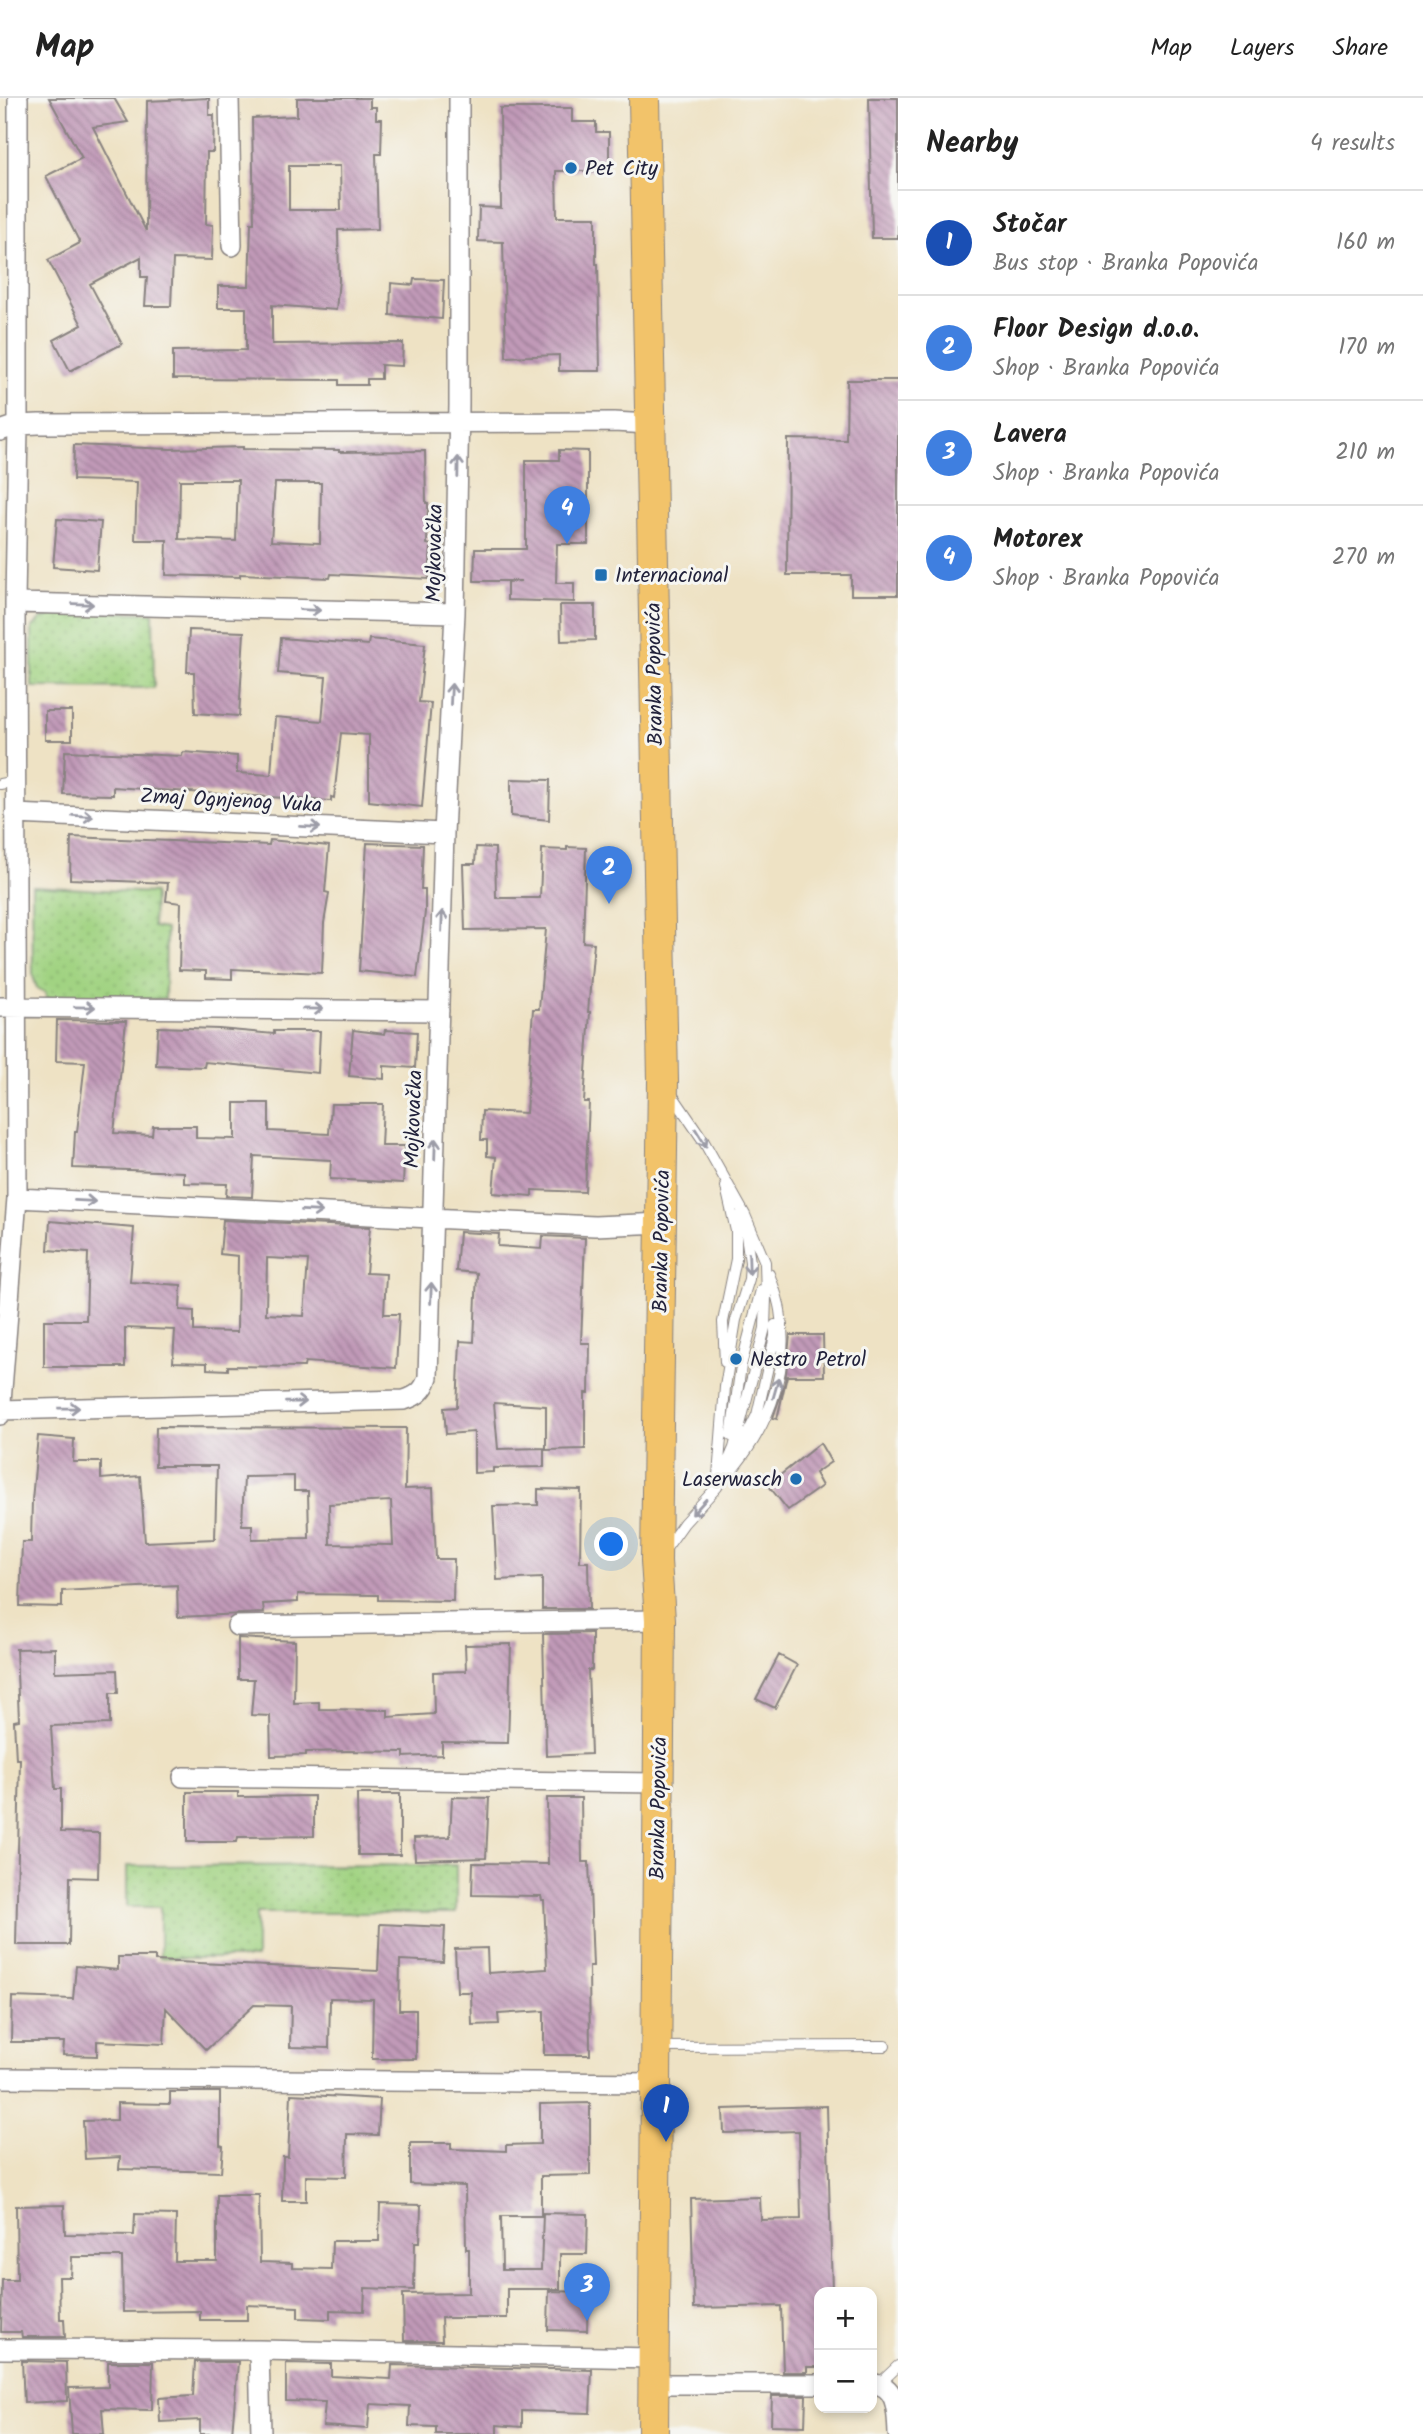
<!DOCTYPE html>
<html lang="en">
<head>
<meta charset="utf-8">
<style>
	body { margin:0; font-family:Kalam,sans-serif; background:#f2f2f2; color:#222 }
	.controls { position:absolute; right:21px; bottom:21px; display:grid; overflow:hidden; border-radius:14px; box-shadow:0 4px 10px #0003 }
	.controls button { width:63px; height:63px; display:grid; place-items:center; padding:0; border:0; border-bottom:2px solid #e0e0e0; background:#fff; color:#222; font:35px sans-serif }
	.you { position:absolute; left:612px; top:1447px; width:24px; height:24px; margin:-18px; border:5px solid #fff; border-radius:50%; background:#1a73e8; box-shadow:0 0 0 10px #1a73e833 }
	.badge { display:grid; place-items:center; width:46px; height:46px; border-radius:50%; background:#1f6fb2; color:#fff; font-size:23px; font-weight:700 }
	.pin { position:absolute; translate:-50% -58px; filter:drop-shadow(0 2px 4px #0008) }
	.pin::after { content:''; position:absolute; top:37px; width:24px; height:21px; background:inherit; clip-path:polygon(0 0,100% 0,50% 100%) }
	.list { margin:0; padding:0; list-style:none }
	h2 { display:flex; justify-content:space-between; align-items:center; height:91px; margin:0; padding:0 28px; font-size:30px }
	h2 small { font-size:23px; font-weight:400; color:#767676 }
	.list li { display:grid; grid-template-columns:46px 1fr auto; gap:21px; align-items:center; box-sizing:border-box; height:105px; padding:0 28px; border-top:2px solid #e0e0e0 }
	.list b { display:block; font-size:26px; white-space:nowrap }
	.list p { margin:0; font-size:23px; white-space:nowrap; color:#767676 }
	.list em { font-size:23px; font-style:normal; color:#767676 }
	.map { position:relative; flex:none; width:898px; height:2336px; overflow:hidden }
	header { display:flex; align-items:center; gap:42px; box-sizing:border-box; height:98px; padding:0 35px; background:#fff; border-bottom:2px solid #e0e0e0 }
	header strong { font-size:33px }
	nav { display:flex; gap:38px; margin-inline-start:auto; font-size:24px }
	main { display:flex }
	aside { flex:1; background:#fff }
	.map>svg:first-child { display:block }
	.green { fill:url(#green-dots); stroke:#627a5e; stroke-width:2 }
	.building { fill:url(#building-back-hatch); fill-rule:evenodd }
	.lines { fill:none; stroke-linecap:round; stroke-linejoin:round }
	.lane-casing { stroke:#888280; stroke-width:12 }
	.street-casing { stroke:#888280; stroke-width:22 }
	.primary-casing { stroke:#888280; stroke-width:32 }
	.lane { stroke:#fff; stroke-width:10 }
	.street { stroke:#fff; stroke-width:19 }
	.primary { stroke:#f2c36a; stroke-width:30 }
	.oneway { stroke:#9c9ca7 }
	.poi-dot { fill:#1f6fb2; stroke:#f6f6f2; stroke-width:2.5 }
	.labels { text-anchor:middle; stroke-width:6; stroke-linejoin:round; paint-order:stroke }
	.poi-label { font-size:21px; fill:#22223b; stroke:#f6f6f2; text-anchor:start }
	.street-label { font-size:21px; fill:#22223b; stroke:#f6f6f2 }
</style>
</head>
<body>
<header>
<strong>Map</strong>
<nav><a>Map</a><a>Layers</a><a>Share</a></nav>
</header>
<main>
<div class="map">
<svg width="898" height="2336" viewBox="0 0 898 2336">
	<defs>
		<pattern id="green-dots" width="8" height="8" patternUnits="userSpaceOnUse" patternTransform="scale(1.75)"><rect width="8" height="8" fill="#a1d382"/><path d="M2 2h.1M6 6h.1" fill="none" stroke="#8ab571" stroke-width="1.8" stroke-linecap="round"/></pattern>
		<pattern id="building-back-hatch" width="6" height="6" patternUnits="userSpaceOnUse" patternTransform="scale(1.75)"><rect width="6" height="6" fill="#c19ab8"/><path d="M-1 5l2 2M0 0l6 6M5-1l2 2" fill="none" stroke="#9c7d97"/></pattern>
	</defs>
	<rect width="100%" height="100%" fill="#f6f6f2"/>
	<filter id="ink" filterUnits="userSpaceOnUse"><feTurbulence type="fractalNoise" baseFrequency=".0143" numOctaves="2"/><feDisplacementMap in="SourceGraphic" scale="14" xChannelSelector="R" yChannelSelector="G"/><feConvolveMatrix kernelMatrix="1 2 1 2 8 2 1 2 1" color-interpolation-filters="sRGB"/></filter>
	<filter id="wash" filterUnits="userSpaceOnUse"><feTurbulence type="fractalNoise" baseFrequency=".00686" numOctaves="4" result="noise"/><feDisplacementMap in="SourceGraphic" scale="28" xChannelSelector="R" yChannelSelector="G"/><feGaussianBlur stdDeviation="1.57" result="paint"/><feColorMatrix in="noise" values="0 0 0 0 0 0 0 0 0 0 0 0 0 0 0 0 0 1.4 0 .05"/><feComposite in="paint" operator="in"/></filter>
	<g filter="url(#wash)">
		<rect width="100%" height="100%" fill="#eee2c4"/>
		<path class="green" d="M50,513L153,515L154,590L32,589V530L41,521L49,518Z
			M32,788L154,795L153,829L166,831L165,901H46V895L37,890L33,878Z
			M456,1767V1815H256V1860H160V1809H127V1768Z"/>
		<g id="blocks">
			<path class="building" d="M49,0H114L128,24L93,29L146,133L147,3L209,0V17H214L213,54H207L206,126L213,127L212,162L173,161L171,208H145L147,179H141V159L90,186L122,246L70,273L54,242L82,227L48,162L80,145L46,78L82,60Z
				M297,0H370V9H376V21H382L381,56H376L378,131L338,132L339,182L336,212L272,207V246L403,245L402,268L381,267V281H367V287H339V282L173,281V253L246,252V210H218V188H249L251,125H254L252,20L297,18ZM289,68H340L341,112H289Z
				M869,0H898V140H872Z
				M500,10H572V24H596V34H609V65H594V73H556L557,119H596V166H598L600,273H559V257L506,259L503,144L478,143L479,109L501,110Z
				M414,181L444,182L442,221L390,217L391,185L413,187Z
				M847,282H898V497H851V477H787L788,341L846,342Z
				M74,347L170,351L243,349V351L339,352V354L425,353L426,405H428L427,446L431,447L429,481L331,476L330,480L240,476V479L166,477L167,442H135L137,384L73,382ZM180,382H238L236,443L179,441ZM275,385H321L320,445L271,443Z
				M559,352L588,353V446H557L556,485H574V504L507,502V484L521,483H474L475,451H526V362H559Z
				M57,421L101,424L97,472L53,469Z
				M560,507H595V542L561,543Z
				M189,532L244,534L239,618L195,615L194,574H187Z
				M281,540L368,547L369,541L425,546L419,604L431,605L422,709L369,703V637L341,635L334,700L331,699V703L113,689V697L63,696L65,653L182,658L183,654L237,658V675L271,677L275,619L322,623L326,579L278,575Z
				M45,613H72V642H45Z
				M511,681L550,682L549,722L511,718Z
				M71,739L269,747L270,742L329,748L325,794L329,795L324,825L322,875L232,871V881L206,880V873L179,872L181,805L166,803L168,785L70,781Z
				M367,745L423,747L421,791H425V814L417,879L359,873Z
				M476,749L495,750L496,800H540L542,751L567,752V749L586,750L583,844L594,845L588,914H590L584,1004H589L585,1094L532,1092V1098L493,1095L496,1059L487,1058V1042H481L482,1013L526,1015L533,911H539L546,831L465,832L463,766H475Z
				M57,922L126,923L114,1035L152,1037L153,1028H196V1040L235,1041V1005H269V1033L329,1036L331,1006H383L381,1048H405L403,1085L330,1081L331,1062L254,1058L252,1099L226,1098L227,1086L184,1085V1074L73,1070L75,1034H77L85,964L56,963Z
				M158,929L219,931L274,936V933H320L318,975L205,964L204,969L156,967Z
				M353,932L384,936L385,932L417,934L415,970L384,968V981L349,978Z
				M223,1122L370,1129L366,1175L386,1176L384,1216H399L396,1270L305,1264L304,1269L228,1268V1272L207,1271V1265L173,1264L175,1232L125,1230V1269H44V1222H86L88,1155L48,1152L50,1123L134,1130L130,1184L181,1187L180,1212L194,1213V1233L237,1234L238,1158L220,1156ZM267,1160L308,1162L304,1218L266,1216Z
				M459,1134L499,1136L498,1148L542,1151L543,1138L585,1140L581,1245H590L589,1295H585V1351L546,1352V1308L494,1305L498,1351L544,1350V1369L493,1370V1374L474,1375V1334L446,1336L444,1310L457,1309L460,1243L474,1244L477,1175L456,1173Z
				M790,1237H823L824,1278H787L777,1321L773,1320L785,1284Z
				M156,1329L406,1330L405,1391L433,1390L436,1461H454L453,1503L378,1502V1497L298,1496V1504L263,1506L264,1515L178,1519L177,1487L62,1493V1509L20,1508L22,1444H31L32,1402L38,1338L74,1341L73,1364H101V1381L140,1378L145,1444L215,1441L217,1368H155ZM294,1378V1393H308L309,1440L252,1441V1427H242L244,1379ZM391,1403L393,1447L330,1446L329,1406Z
				M820,1345L831,1364L815,1375L822,1388L788,1412L768,1387Z
				M538,1391L581,1392L580,1464H588L589,1511H542V1480L497,1482L493,1408L538,1407Z
				M592,1535V1572H588L591,1656L546,1658L543,1536Z
				M238,1540L295,1543L294,1605L319,1604V1611L388,1612V1619L434,1616L433,1574L466,1573L465,1547L511,1546L508,1645L442,1644V1657L404,1659V1654L347,1653L306,1654V1657L271,1658L270,1618L251,1617L254,1581H238Z
				M55,1550V1574L117,1572L118,1595H110V1626L51,1628L55,1691H61V1734L99,1735L98,1780L70,1779L69,1847H16L20,1661H16L14,1623L19,1622L16,1551Z
				M779,1557L797,1567L775,1610L756,1601Z
				M187,1694H238V1699L314,1698V1738L238,1739L237,1744H187Z
				M357,1696H400V1757H358Z
				M452,1699L489,1700L486,1760L415,1762L414,1740L450,1739Z
				M547,1700H581L582,1764H589L593,1868H589L590,1957H544V1913L498,1916L499,1926L472,1927L471,1894H457L455,1851L487,1850L488,1875L547,1871L544,1802H542L541,1798L472,1797L473,1765L548,1766Z
				M380,1826L445,1829L443,1864L400,1862L399,1912H416V1961H372L373,1901L330,1900L329,1950L290,1949L291,1908L254,1907L206,1952L166,1910L164,1946L97,1943V1958L63,1957L64,1944H11L12,1899L73,1901L76,1868L118,1872V1859H155V1863L378,1873Z
				M170,1994H220V2047L223,2048L221,2074L119,2071L120,2059L85,2061L83,2023L117,2022V2005L170,2006Z
				M291,1996L380,2001L378,2037L347,2036L346,2079L306,2078V2103H282L283,2059H288Z
				M590,2005V2077L541,2078V2118H501L502,2172H541L543,2115L588,2116L587,2156H560V2191H507V2220H441L442,2243H404L403,2196L469,2195V2151H466L465,2088L410,2086V2045H451V2051L506,2053V2047L540,2046V2006Z
				M827,2008L832,2194H819V2269H807V2274H783L781,2208L694,2210L691,2101L760,2099L761,2122L801,2121L799,2033L724,2035L723,2011Z
				M217,2097H259L260,2164L292,2165V2170L331,2171L332,2143H379L380,2106L421,2107L420,2144H415L414,2192L365,2190L364,2213L330,2212V2221L298,2220V2209L247,2207V2222H200V2213L123,2214L122,2159H72L71,2179H59L60,2221H64L65,2239H22L21,2234H1L2,2182H17L16,2108L64,2107L65,2136L134,2137L135,2116L176,2117L175,2163H217Z
				M549,2193L588,2194L587,2233L548,2232Z
				M22,2263L66,2264L67,2303L24,2305Z
				M108,2264H153L152,2312L102,2311L104,2336H72L69,2290L108,2289Z
				M195,2264H238L232,2336H200V2322L160,2324L159,2300L193,2298Z
				M286,2265L331,2266V2278L391,2281L392,2267L592,2272L590,2315L522,2313V2329L497,2327V2336H436V2329L409,2328L410,2308L370,2306L368,2331L323,2328L325,2304L286,2303Z
				M772,2298H806L805,2328L771,2327Z"/>
		</g>
	</g>
	<g filter="url(#ink)">
		<use href="#blocks" fill-opacity="0" stroke="#888280" stroke-width="2"/>
		<g class="lines">
			<defs>
				<path id="lane" d="M0,686L16,683
					M725,1264L723,1224L736,1161V1133L726,1089
					M731,1338L741,1268L761,1192
					M736,1359L757,1317L775,1238V1227
					M718,1378L725,1289L736,1222L749,1181L750,1164L746,1137L739,1118
					M722,1383C766,1336 791,1277 780,1212C778,1199 773,1187 769,1176
					M664,1453L684,1425L717,1389L734,1350L765,1230L766,1199L765,1164L745,1117L703,1042L671,995
					M658,1949L885,1948
					M879,2286L898,2268"/>
				<path id="street" d="M229,0L232,148
					M0,333L18,327L39,326L614,324L649,326
					M15,505L455,515
					M15,716L444,735
					M0,909L439,913
					M17,1100L595,1128L662,1125
					M0,1312L404,1302C417,1298 424,1293 428,1279L444,735L455,515L459,307V0
					M0,1317L17,1100L15,505L18,327V0
					M237,1528L660,1522
					M183,1679L658,1685
					M0,1980L656,1985
					M0,2251L259,2252L653,2260
					M259,2252L261,2336
					M654,2286H819
					M872,2286C898,2286 897,2316 898,2336"/>
				<path id="primary" d="M644,0L663,983L656,1463L660,1522L653,2336"/>
			</defs>
			<use href="#lane" class="lane-casing"/>
			<use href="#street" class="street-casing"/>
			<use href="#primary" class="primary-casing"/>
			<use href="#lane" class="lane"/>
			<use href="#street" class="street"/>
			<use href="#primary" class="primary"/>
		</g>
		<defs><path id="oneway-shaft" d="M-6 0H5M1.5-3L5.5 0L1.5 3" fill="none" stroke-width="1.6" stroke-linecap="round" stroke-linejoin="round" transform="scale(1.75)"/></defs>
		<g class="oneway">
			<use href="#oneway-shaft" transform="translate(458 369) rotate(-89)"/>
			<use href="#oneway-shaft" transform="translate(83 506) rotate(2)"/>
			<use href="#oneway-shaft" transform="translate(310 512) rotate(2)"/>
			<use href="#oneway-shaft" transform="translate(451 596) rotate(-87)"/>
			<use href="#oneway-shaft" transform="translate(83 718) rotate(3)"/>
			<use href="#oneway-shaft" transform="translate(310 729) rotate(3)"/>
			<use href="#oneway-shaft" transform="translate(442 823) rotate(-88)"/>
			<use href="#oneway-shaft" transform="translate(85 909) rotate(1)"/>
			<use href="#oneway-shaft" transform="translate(313 911) rotate(1)"/>
			<use href="#oneway-shaft" transform="translate(701 1040) rotate(58)"/>
			<use href="#oneway-shaft" transform="translate(435 1051) rotate(-88)"/>
			<use href="#oneway-shaft" transform="translate(85 1103) rotate(3)"/>
			<use href="#oneway-shaft" transform="translate(312 1113) rotate(3)"/>
			<use href="#oneway-shaft" transform="translate(749 1166) rotate(88)"/>
			<use href="#oneway-shaft" transform="translate(431 1195) rotate(-88)"/>
			<use href="#oneway-shaft" transform="translate(776 1290) rotate(-74)"/>
			<use href="#oneway-shaft" transform="translate(296 1304) rotate(-1)"/>
			<use href="#oneway-shaft" transform="translate(69 1310) rotate(-1)"/>
			<use href="#oneway-shaft" transform="translate(699 1409) rotate(132)"/>
		</g>
	</g>
	<g class="poi-dot">
		<circle cx="571" cy="70" r="7"/>
		<rect x="594" y="470" width="14" height="14" rx="3.5"/>
		<circle cx="736" cy="1261" r="7"/>
		<circle cx="796" cy="1381" r="7"/>
	</g>
	<g class="labels">
		<g class="poi-label">
			<text x="585" y="77">Pet City</text>
			<text x="615" y="484">Internacional</text>
			<text x="750" y="1268">Nestro Petrol</text>
			<text x="782" y="1388" text-anchor="end">Laserwasch</text>
		</g>
		<g class="street-label">
			<text transform="translate(434 455) rotate(-89)" y="7">Mojkovačka</text>
			<text transform="translate(654 576) rotate(-91)" y="7">Branka Popovića</text>
			<text transform="translate(231 702) rotate(3)" y="7">Zmaj Ognjenog Vuka</text>
			<text transform="translate(413 1021) rotate(-88)" y="7">Mojkovačka</text>
			<text transform="translate(661 1143) rotate(-89)" y="7">Branka Popovića</text>
			<text transform="translate(658 1710) rotate(-89)" y="7">Branka Popovića</text>
		</g>
	</g>
</svg>
<div class="controls">
<button>+</button>
<button>−</button>
</div>
<div class="you"></div>
<div class="pin badge" style="left:666px;top:2044px;background:#1a4fb4">1</div>
<div class="pin badge" style="left:609px;top:806px;background:#3f7fe0">2</div>
<div class="pin badge" style="left:587px;top:2223px;background:#3f7fe0">3</div>
<div class="pin badge" style="left:567px;top:446px;background:#3f7fe0">4</div>
</div>
<aside>
<h2>Nearby<small>4 results</small></h2>
<ul class="list">
<li><span class="badge" style="background:#1a4fb4">1</span><div><b>Stočar</b><p>Bus stop · Branka Popovića</p></div><em>160 m</em></li>
<li><span class="badge" style="background:#3f7fe0">2</span><div><b>Floor Design d.o.o.</b><p>Shop · Branka Popovića</p></div><em>170 m</em></li>
<li><span class="badge" style="background:#3f7fe0">3</span><div><b>Lavera</b><p>Shop · Branka Popovića</p></div><em>210 m</em></li>
<li><span class="badge" style="background:#3f7fe0">4</span><div><b>Motorex</b><p>Shop · Branka Popovića</p></div><em>270 m</em></li>
</ul>
</aside>
</main>
</body>
</html>
